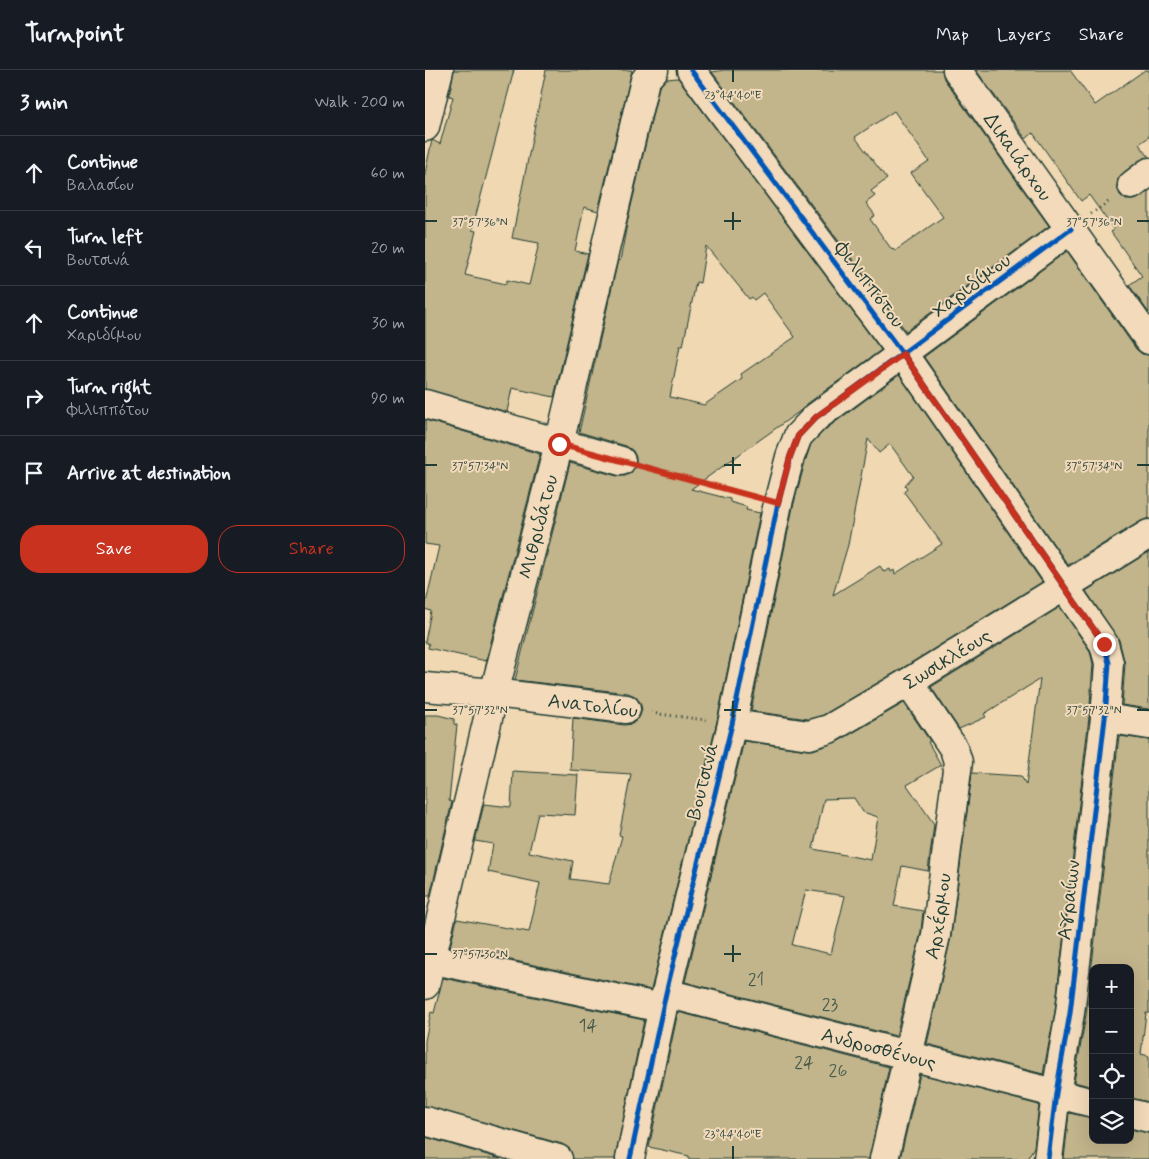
<!DOCTYPE html>
<html lang="en">
<head>
<meta charset="utf-8">
<style>
	body { margin:0; font-family:Mynerve,sans-serif; background:#242831; color:#f1f3f6 }
	.controls { position:absolute; right:15px; bottom:15px; display:grid; overflow:hidden; border-radius:10px; box-shadow:0 5px 20px #0002 }
	.controls button { width:45px; height:45px; display:grid; place-items:center; padding:0; border:0; border-bottom:1px solid #363941; background:#171b24; color:#f1f3f6; font:25px sans-serif }
	.stop { position:absolute; width:15px; height:15px; margin:-11px; border:4px solid #c8321e; border-radius:50%; background:#fff }
	.stop.end { background:#c8321e; border-color:#fff; box-shadow:0 1px 5px #0008 }
	.list { margin:0; padding:0; list-style:none }
	h2 { display:flex; justify-content:space-between; align-items:center; height:65px; margin:0; padding:0 20px; font-size:21px }
	h2 small { font-size:16px; font-weight:400; color:#9ea1a6 }
	.list li { display:grid; grid-template-columns:32px 1fr auto; gap:15px; align-items:center; box-sizing:border-box; height:75px; padding:0 20px; border-top:1px solid #363941 }
	.list b { display:block; font-size:19px; white-space:nowrap }
	.list p { margin:0; font-size:16px; white-space:nowrap; color:#9ea1a6 }
	.list em { font-size:16px; font-style:normal; color:#9ea1a6 }
	.actions { display:flex; gap:10px; padding:15px 20px }
	.actions a { flex:1; padding:11px 0; border:1px solid #c8321e; border-radius:20px; text-align:center; font-size:18px; color:#c8321e }
	.actions .main { background:#c8321e; color:#fff }
	.icon { flex:none; width:28px; height:28px; fill:none; stroke:currentColor; stroke-width:2; stroke-linecap:round; stroke-linejoin:round }
	.map { position:relative; flex:none; width:724px; height:1089px; overflow:hidden }
	header { display:flex; align-items:center; gap:30px; box-sizing:border-box; height:70px; padding:0 25px; background:#171b24; border-bottom:1px solid #363941 }
	header strong { font-size:24px }
	nav { display:flex; gap:28px; margin-inline-start:auto; font-size:18px }
	main { display:flex }
	aside { flex:1; background:#171b24 }
	.map>svg:first-child { display:block }
	.building { fill:#c2b48b; stroke:#1f3d34; fill-rule:evenodd }
	.lines { fill:none; stroke-linecap:round; stroke-linejoin:round }
	.street-casing { stroke:#1f3d34; stroke-width:31 }
	.path { stroke:#1f3d34; stroke-width:3; stroke-dasharray:1 4; stroke-linecap:butt }
	.street { stroke:#f2daba; stroke-width:28 }
	.cycleway-casing { stroke:#f2daba; stroke-width:8 }
	.cycleway { stroke:#0057b8; stroke-width:5 }
	.route { stroke:#c8321e; stroke-width:6 }
	.ticks { fill:none; stroke:#1f3d34; stroke-width:2 }
	.labels { text-anchor:middle; stroke-width:4; stroke-linejoin:round; paint-order:stroke }
	.number-label { font-size:18px; fill:#485b4a }
	.street-label { font-size:20px; fill:#1f3d34; stroke:#f2daba }
	.ticks-label { font-size:12px; text-anchor:middle; fill:#1f3d34; stroke:#f2daba; stroke-width:4; stroke-linejoin:round; paint-order:stroke }
</style>
</head>
<body>
<header>
<strong>Turnpoint</strong>
<nav><a>Map</a><a>Layers</a><a>Share</a></nav>
</header>
<main>
<aside>
<h2>3 min<small>Walk · 200 m</small></h2>
<ul class="list">
<li><svg class="icon" aria-label="ahead" viewBox="0 0 24 24"><path d="M12 20V5M6 11l6-6 6 6"/></svg><div><b>Continue</b><p>Βαλασίου</p></div><em>60 m</em></li>
<li><svg class="icon" aria-label="left" viewBox="0 0 24 24"><path d="M17 20v-9H6M10 6l-5 5 5 5"/></svg><div><b>Turn left</b><p>Βουτσινά</p></div><em>20 m</em></li>
<li><svg class="icon" aria-label="ahead" viewBox="0 0 24 24"><path d="M12 20V5M6 11l6-6 6 6"/></svg><div><b>Continue</b><p>Χαριδίμου</p></div><em>30 m</em></li>
<li><svg class="icon" aria-label="right" viewBox="0 0 24 24"><path d="M7 20v-9h11M14 6l5 5-5 5"/></svg><div><b>Turn right</b><p>Φιλιππότου</p></div><em>90 m</em></li>
<li><svg class="icon" aria-label="arrive" viewBox="0 0 24 24"><path d="M6 21V4h12l-3 4 3 4H6"/></svg><div><b>Arrive at destination</b></div></li>
</ul>
<div class="actions"><a class="main">Save</a><a>Share</a></div>
</aside>
<div class="map">
<svg width="724" height="1089" viewBox="0 0 724 1089">
	<rect width="100%" height="100%" fill="#f0d8b2"/>
	<filter id="ink" filterUnits="userSpaceOnUse"><feTurbulence type="fractalNoise" baseFrequency=".02" numOctaves="2"/><feDisplacementMap in="SourceGraphic" scale="10" xChannelSelector="R" yChannelSelector="G"/><feConvolveMatrix kernelMatrix="1 2 1 2 8 2 1 2 1" color-interpolation-filters="sRGB"/></filter>
	<g filter="url(#ink)">
		<path class="building" d="M29,0H89L47,160L51,161L40,205L81,214L82,210L104,215L114,173L87,168L121,0H207L173,141L159,137L150,181L163,184L129,327L87,318L82,342L0,319V103L7,70L15,74L28,27L24,26Z
			M299,0H517L519,9L624,156L481,261L287,2ZM469,41L504,91L486,103L518,147L470,181L468,179L467,180L445,149L450,145L441,133L450,126L446,121L462,109L430,67Z
			M551,0H645L670,35L720,0H724V67L714,74L724,87L715,90L698,103L693,109L692,117L695,125L701,130H709L724,122V243L704,215L717,206L686,162L689,160L664,125L656,131L608,63L601,69Z
			M253,8L456,280L382,334L375,341L266,419L305,429V432L322,437L321,440L335,443L292,651L226,920L25,877L32,849L104,862L115,813L63,802L68,774L50,771L59,734L86,737L88,701L153,705L150,745L113,743L104,782L148,791L145,809L184,814L197,766L194,765L206,704L145,700L148,648L199,655L207,654L214,648L217,640L215,632L210,626L203,623L90,610L145,393L192,406H200L206,403L211,395V387L208,381L201,376L154,362L193,190L195,191L203,149L234,17L241,9ZM281,176L324,229L327,227L329,230L338,223L370,267L316,304L317,309L279,335L245,327L255,276H258L271,212L275,213Z
			M642,181L711,279L717,284L724,285V448L716,451L643,495L499,287Z
			M474,305L617,512L476,599L398,645L383,649L326,641L368,437L380,392L386,374L401,359ZM443,369L454,383L465,374L488,406L480,415L482,418L479,422L517,474L470,504L469,500L466,502L465,499L459,502L455,496L408,525L423,475Z
			M0,350L115,384L61,591L3,578L4,574L0,572L6,541L0,539V537L14,476L0,474Z
			M724,482V639L697,635L700,594L694,570L661,521Z
			M635,537L665,581L668,594L664,647L630,941L618,1004L502,974L526,867L547,703L596,706L601,715L615,609L559,644L561,647L534,659L506,617Z
			M479,633L505,671L503,672L516,695L482,715L509,754L503,801L477,796L469,836L498,841L496,862L471,966L260,912L319,671L382,680H388L412,672ZM429,728L438,742L453,747L446,790L388,779L399,729ZM381,820L420,826L406,884L367,875Z
			M0,645H13L29,649V654L32,655L24,731L27,732L5,826H0Z
			M694,666L724,670V943H721L716,984L724,986V1032L705,1028V898H668V1017L649,1012L661,945Z
			M18,908L219,950L190,1089H148L145,1079L137,1074L0,1036V971L6,942L9,943Z
			M253,942L464,997L444,1089H264V1086L224,1077Z
			M495,1004L614,1035L609,1077L602,1089H475Z
			M644,1043L668,1048V1070H705V1059L724,1063V1089H639Z
			M0,1067L76,1089H0Z"/>
		<g class="lines">
			<defs>
				<g id="street">
					<path d="M266,0L478,284L679,574L684,593L680,648L645,943L631,1023L623,1089"/>
					<path id="s1" d="M532,0L724,270"/>
					<path d="M0,57L14,0"/>
					<path d="M707,115L724,102"/>
					<path d="M0,334L196,391"/>
					<path d="M0,617L69,623L201,639"/>
					<path d="M680,648L724,655"/>
					<path id="s2" d="M307,654L384,665L404,659L484,612L724,464"/>
					<path d="M0,888L237,938"/>
					<path id="s3" d="M0,915L69,623L134,374L220,10L229,0"/>
					<path id="s4" d="M241,923L668,1033"/>
					<path d="M705,1043L724,1048"/>
					<path d="M0,1051L133,1089"/>
					<path d="M205,1089L241,923L307,654L353,433L365,387L373,366L391,347L646,159"/>
					<path id="s5" d="M459,1089L511,865L533,692L529,679L484,612"/>
				</g>
			</defs>
			<use href="#street" class="street-casing"/>
			<path class="path" d="M666,144L686,130
				M221,397L329,426
				M226,643L281,650"/>
			<use href="#street" class="street"/>
			<defs>
				<path id="cycleway" d="M266,0L478,284L679,574L684,593L680,648L645,943L631,1023L623,1089
					M205,1089L241,923L307,654L353,433L365,387L373,366L391,347L646,159"/>
			</defs>
			<use href="#cycleway" class="cycleway-casing"/>
			<use href="#cycleway" class="cycleway"/>
		</g>
	</g>
	<g class="lines" filter="url(#ink)">
		<path class="route" d="M134,374L353,433L365,387L373,366L391,347L478,284L679,574"/>
	</g>
	<path class="ticks" d="M308,0V12M308,142V160M0,151H12M299,151H316M712,151H724M308,387V404M0,395H12M299,395H316M712,395H724M308,631V648M0,640H12M299,640H316M712,640H724M308,875V892M0,884H12M299,884H316M308,1076V1089"/>
	<g class="labels">
		<g class="number-label">
			<text x="331" y="915">21</text>
			<text x="405" y="940">23</text>
			<text x="163" y="961">14</text>
			<text x="379" y="998">24</text>
			<text x="413" y="1006">26</text>
		</g>
		<g class="street-label">
			<text dy="7" stroke="none"><textPath href="#s1" startOffset="106">Δικαιάρχου</textPath></text>
			<text transform="translate(445 214) rotate(53)" y="7">Φιλιππότου</text>
			<text transform="translate(546 215) rotate(-37)" y="7">Χαριδίμου</text>
			<text dy="7" stroke="none"><textPath href="#s3" startOffset="472">Μιθριδάτου</textPath></text>
			<text dy="7" stroke="none"><textPath href="#s2" startOffset="236">Σωσικλέους</textPath></text>
			<text transform="translate(168 635) rotate(7)" y="7">Ανατολίου</text>
			<text transform="translate(277 711) rotate(-76)" y="7">Βουτσινά</text>
			<text transform="translate(643 830) rotate(-83)" y="7">Αγραίων</text>
			<text dy="7" stroke="none"><textPath href="#s5" startOffset="249">Αρχέρμου</textPath></text>
			<text dy="7" stroke="none"><textPath href="#s4" startOffset="220">Ανδροσθένους</textPath></text>
		</g>
	</g>
	<g class="ticks-label">
		<text x="308" y="29">23°44'40"E</text>
		<text x="55" y="156">37°57'36"N</text>
		<text x="669" y="156">37°57'36"N</text>
		<text x="55" y="400">37°57'34"N</text>
		<text x="669" y="400">37°57'34"N</text>
		<text x="55" y="644">37°57'32"N</text>
		<text x="669" y="644">37°57'32"N</text>
		<text x="55" y="888">37°57'30"N</text>
		<text x="308" y="1068">23°44'40"E</text>
	</g>
</svg>
<div class="controls">
<button>+</button>
<button>−</button>
<button><svg class="icon" aria-label="locate" viewBox="0 0 24 24"><circle cx="12" cy="12" r="6"/><path d="M12 2v4M12 18v4M2 12h4M18 12h4"/></svg></button>
<button><svg class="icon" aria-label="layers" viewBox="0 0 24 24"><path d="M12 4l9 5-9 5-9-5zM3 14l9 5 9-5"/></svg></button>
</div>
<div class="stop" style="left:134px;top:374px"></div>
<div class="stop end" style="left:679px;top:574px"></div>
</div>
</main>
</body>
</html>
